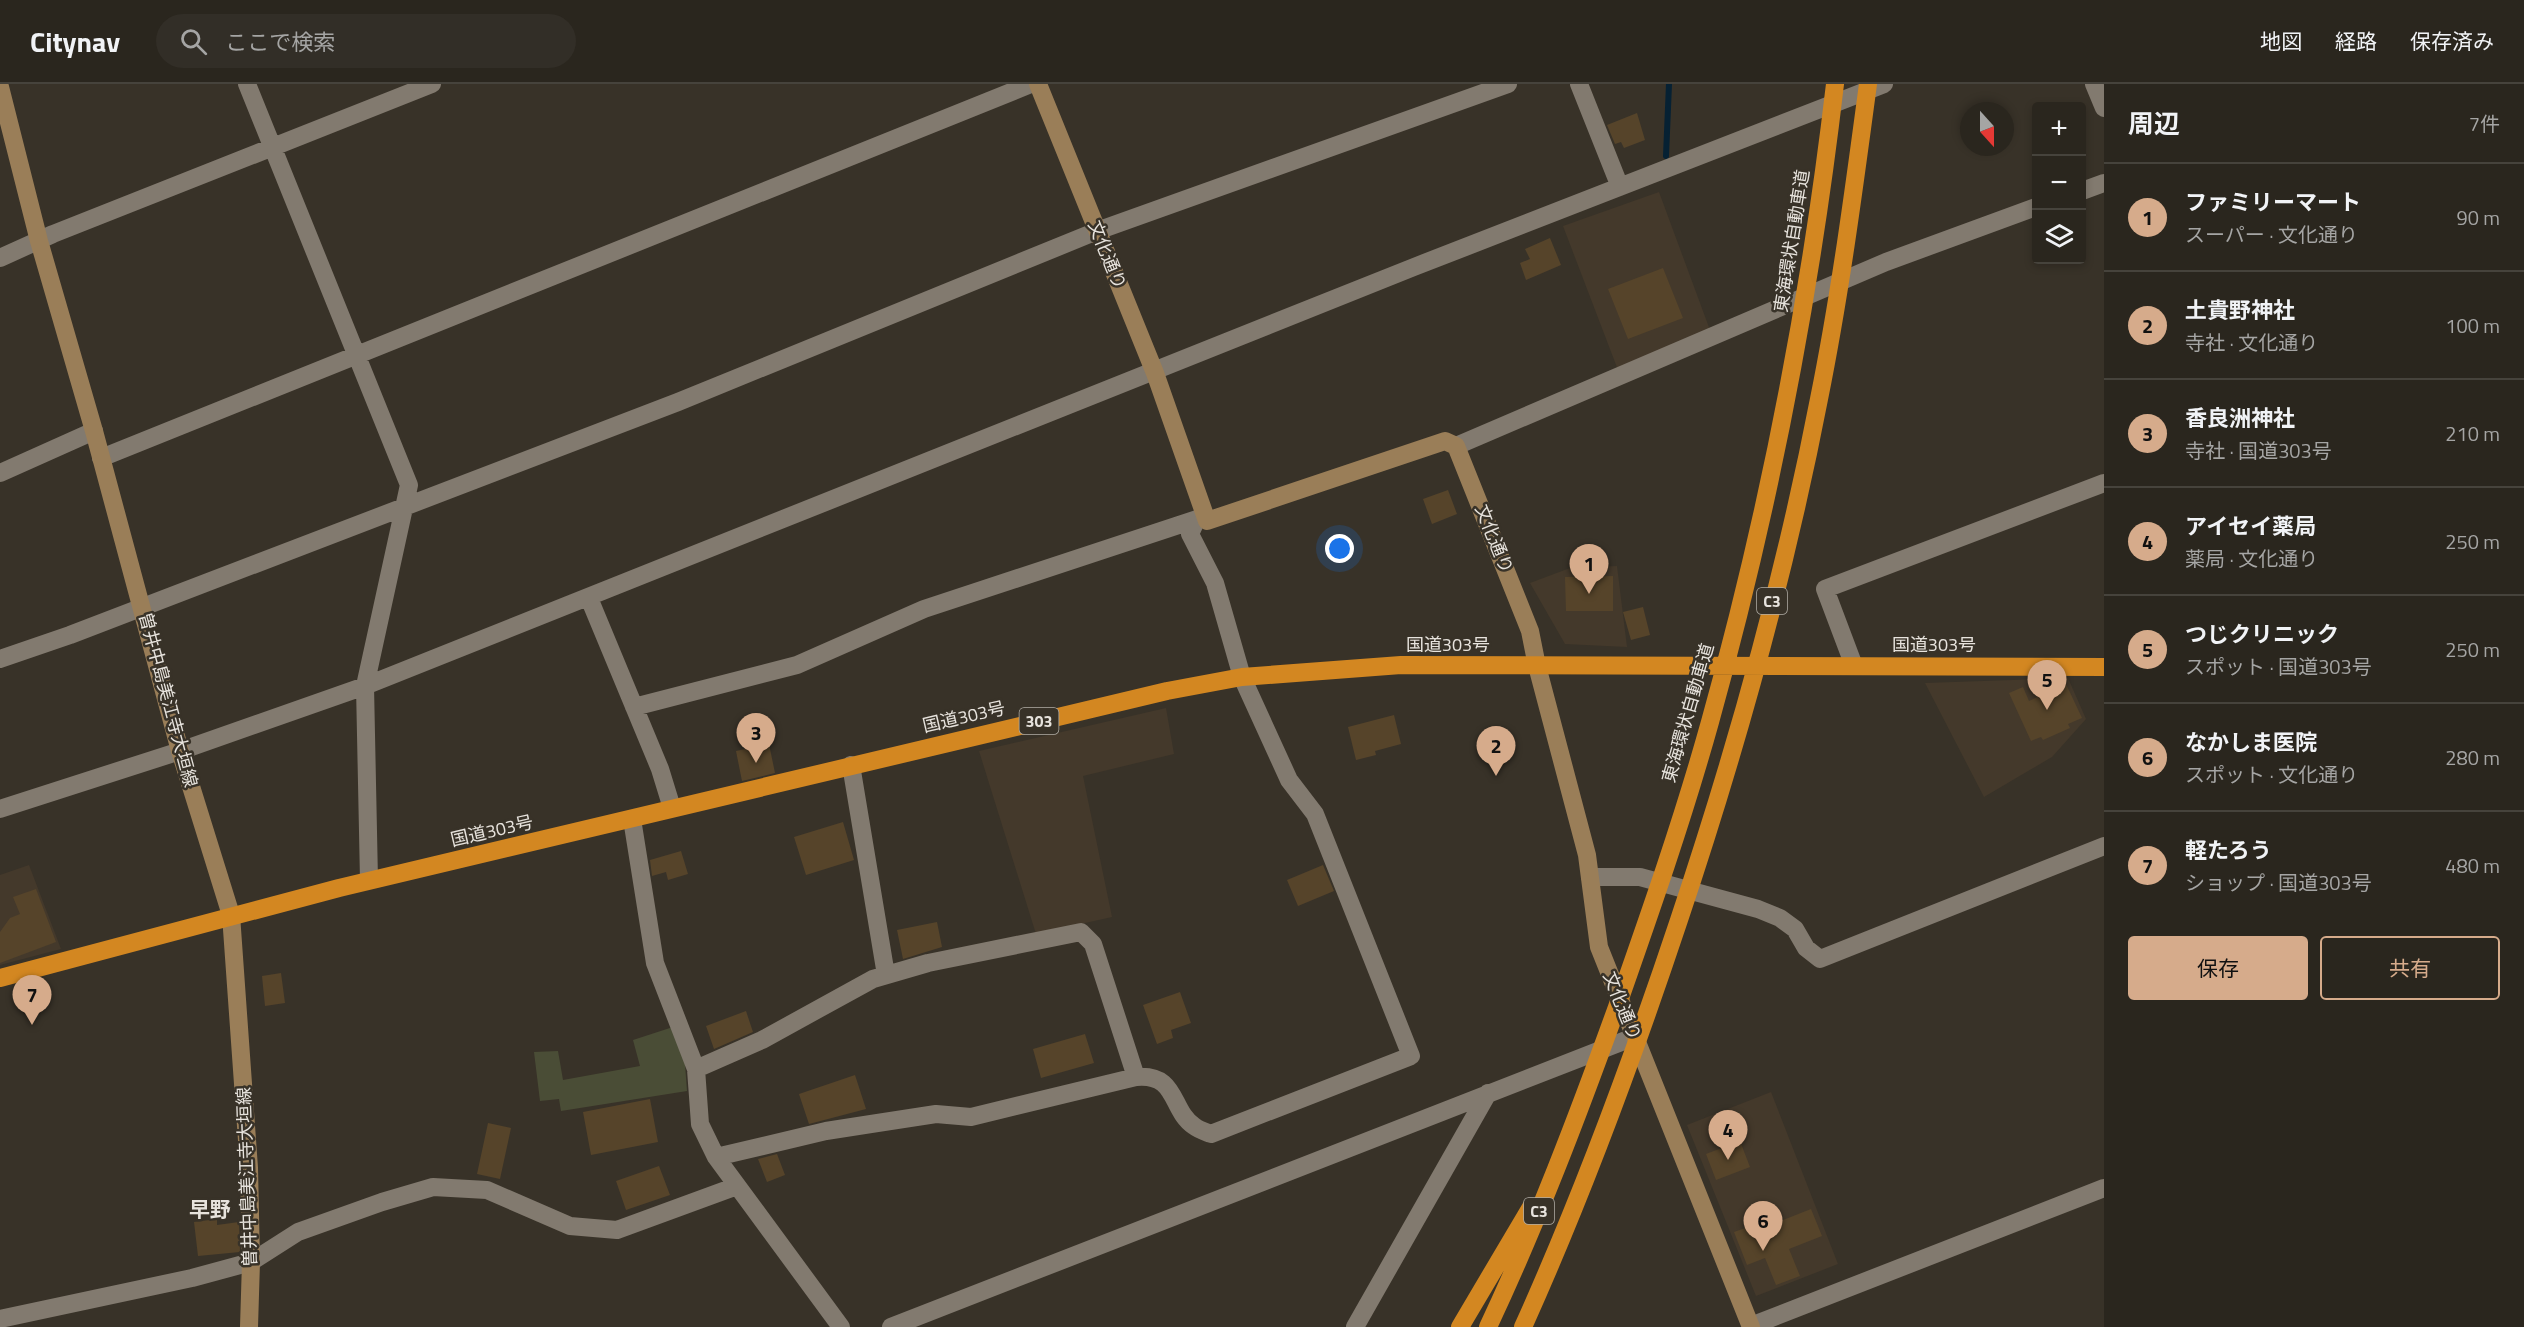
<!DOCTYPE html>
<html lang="ja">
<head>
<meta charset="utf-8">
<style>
	body { margin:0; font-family:"Titillium Web","Noto Sans JP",sans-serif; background:#322e27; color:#f1f3f6 }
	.controls { position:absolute; right:18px; top:18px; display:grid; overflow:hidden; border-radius:6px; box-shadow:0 3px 9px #0003 }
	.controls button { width:54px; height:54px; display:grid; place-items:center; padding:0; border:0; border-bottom:2px solid #46433c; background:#2a261e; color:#f1f3f6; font:30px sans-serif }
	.compass { position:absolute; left:1960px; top:18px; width:54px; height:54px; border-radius:50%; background:#2a261e; box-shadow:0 3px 9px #0003; rotate:159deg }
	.you { position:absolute; left:1340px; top:465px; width:21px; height:21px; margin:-15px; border:4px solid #fff; border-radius:50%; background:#1a73e8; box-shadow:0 0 0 9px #1a73e833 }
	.badge { display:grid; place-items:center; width:39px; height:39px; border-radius:50%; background:#d6ab8b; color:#111; font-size:20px; font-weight:700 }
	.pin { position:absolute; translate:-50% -50px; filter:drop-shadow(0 2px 3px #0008) }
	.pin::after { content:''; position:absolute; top:32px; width:21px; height:18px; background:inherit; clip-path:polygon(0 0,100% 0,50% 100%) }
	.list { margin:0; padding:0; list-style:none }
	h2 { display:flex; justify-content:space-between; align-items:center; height:78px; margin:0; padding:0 24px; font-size:26px }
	h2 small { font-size:20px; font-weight:400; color:#a5a5a4 }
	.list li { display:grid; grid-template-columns:39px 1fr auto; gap:18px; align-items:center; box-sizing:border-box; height:108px; padding:0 24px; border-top:2px solid #46433c }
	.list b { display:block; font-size:22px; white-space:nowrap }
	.list p { margin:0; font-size:20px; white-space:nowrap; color:#a5a5a4 }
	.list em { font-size:20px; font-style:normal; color:#a5a5a4 }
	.actions { display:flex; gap:12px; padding:18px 24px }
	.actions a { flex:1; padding:14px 0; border:2px solid #d6ab8b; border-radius:6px; text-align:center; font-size:21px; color:#d6ab8b }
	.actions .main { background:#d6ab8b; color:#111 }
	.icon { flex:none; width:33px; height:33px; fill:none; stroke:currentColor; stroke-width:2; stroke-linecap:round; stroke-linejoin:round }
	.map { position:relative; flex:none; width:2104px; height:1243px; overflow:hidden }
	header { display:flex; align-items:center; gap:36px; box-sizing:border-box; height:84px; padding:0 30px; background:#2a261e; border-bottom:2px solid #46433c }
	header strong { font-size:28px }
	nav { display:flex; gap:33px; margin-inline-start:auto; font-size:21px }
	.search { width:420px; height:54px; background:#322e27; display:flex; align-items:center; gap:15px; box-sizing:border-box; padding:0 21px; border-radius:33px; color:#a5a5a4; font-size:22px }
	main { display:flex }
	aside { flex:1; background:#2a261e }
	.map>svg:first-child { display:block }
	.built { fill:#44392b }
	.green { fill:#4a4d36 }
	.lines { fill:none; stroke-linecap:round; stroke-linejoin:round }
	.stream { stroke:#062133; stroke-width:6 }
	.building { fill:#56442a }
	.street { stroke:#827a6f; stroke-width:18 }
	.secondary { stroke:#9a7e58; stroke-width:18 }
	.highway { stroke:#d38721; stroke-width:18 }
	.labels { text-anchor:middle; stroke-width:5; stroke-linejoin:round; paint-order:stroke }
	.shield { fill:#383228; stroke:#b2aea7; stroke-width:1.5 }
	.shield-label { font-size:16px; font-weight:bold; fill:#e7e3dd }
	.street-label { font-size:18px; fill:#e7e3dd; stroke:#383228 }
	.quarter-label { font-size:21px; font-weight:bold; fill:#e7e3dd; stroke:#383228 }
</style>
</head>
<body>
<header>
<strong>Citynav</strong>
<div class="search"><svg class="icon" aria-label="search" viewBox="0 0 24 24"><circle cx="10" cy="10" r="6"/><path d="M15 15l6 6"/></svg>ここで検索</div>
<nav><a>地図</a><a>経路</a><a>保存済み</a></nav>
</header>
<main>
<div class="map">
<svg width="2104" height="1243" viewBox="0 0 2104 1243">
	<rect width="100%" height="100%" fill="#383228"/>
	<path class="built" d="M1659,108L1710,246L1618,286L1563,142Z
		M1617,482L1627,563L1565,560L1530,499L1570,484Z
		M2068,594L2086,635L2052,673L1984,713L1925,599Z
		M1166,624L1174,670L1083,692L1112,833L1036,850L979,667Z
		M29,781L61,865L0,881V791Z
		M1771,1008L1838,1180L1756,1212L1687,1041Z"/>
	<path class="green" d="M673,943L685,980L687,1007L561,1027L559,1015L540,1017L534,968L558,967L563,996L640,982L633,956Z"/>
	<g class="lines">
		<path class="stream" d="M1666,72L1669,0"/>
	</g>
	<path class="building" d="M1637,29L1645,56L1624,64L1621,58L1615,60L1607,41Z
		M1550,154L1561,181L1526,196L1520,179L1530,175L1525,165Z
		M1663,184L1683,234L1628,255L1608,205Z
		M1448,406L1457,430L1432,440L1423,415Z
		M1613,492V527H1566L1565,493Z
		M1643,523L1650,551L1631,556L1623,528Z
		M2066,600L2082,634L2068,640L2070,644L2043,656L2041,653L2031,657L2009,609L2023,603L2029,617Z
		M1394,631L1401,660L1375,667L1376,671L1356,676L1348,643Z
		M769,660L775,689L742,697L736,667Z
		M843,738L854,776L806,791L794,753Z
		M681,767L688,790L668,796L666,788L652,792L650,776Z
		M1323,781L1334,807L1298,822L1287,796Z
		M36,805L56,858L0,879V848L10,834L20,830L13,813Z
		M937,838L942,863L903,875L897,846Z
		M281,889L285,919L265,922L262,892Z
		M1180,908L1191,939L1171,946L1173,954L1157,960L1143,921Z
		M746,927L753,948L714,965L706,942Z
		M1085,950L1094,979L1041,994L1033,965Z
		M855,991L866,1025L809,1040L799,1010Z
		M650,1015L658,1058L591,1071L583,1028Z
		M488,1039L511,1044L500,1095L477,1090Z
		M1740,1057L1750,1083L1716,1096L1706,1070Z
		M777,1070L785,1091L767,1098L758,1075Z
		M659,1082L670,1111L626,1126L616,1097Z
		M1811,1125L1822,1152L1789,1165L1800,1192L1776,1201L1765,1174L1747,1181L1734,1148L1748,1143L1744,1133L1760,1127L1763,1136L1771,1133L1773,1140Z
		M217,1135V1141L239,1138L240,1168L198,1172L194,1138Z"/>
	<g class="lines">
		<path class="street" d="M247,0L409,401L365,602L369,796
			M1579,0L1620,103
			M2094,0L2104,24
			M2082,107L2104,99
			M0,174L53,150L432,0
			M1456,362L1886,178L2036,123
			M101,374L1031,0
			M0,389L94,347
			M589,514L660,685L672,724
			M0,575L70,551L678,318L1097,147L1508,0
			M1854,582L1825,505L2104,399
			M634,623L797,581L924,525L1197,435L1190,450L1215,499L1242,593L1289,696L1315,730L1411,972L1211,1050C1206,1048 1199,1046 1194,1042C1170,1026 1178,989 1136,993L971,1033L936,1030L871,1040L826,1047L716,1073
			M851,681L886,891
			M0,725L180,667L365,602L1414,183L1884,0
			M632,735L655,879L696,985L700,1040L716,1073L841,1243
			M1590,793H1640L1758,825L1780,834L1795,845L1806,864L1820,875L2104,762
			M696,985L762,956L873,895L928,879L1081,848L1093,860L1136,993
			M0,1235L192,1194L251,1178L298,1148L382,1118L433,1103L487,1106L570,1142L617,1146L737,1102
			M1751,1242L2104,1104
			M891,1243L1634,953
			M1355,1243L1488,1009"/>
		<path class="secondary" d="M1038,0L1155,289L1207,437L1445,357L1456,362L1530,547L1537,582L1587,771L1599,863L1751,1243
			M0,3L39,157L94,347L180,667L231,831L249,1084L251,1178L249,1243"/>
		<path class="highway" d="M0,894L339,804L1167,607L1242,593L1401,581L2104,583
			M1460,1243L1531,1123
			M1488,1243C1537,1139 1578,1031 1617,923C1650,829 1683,735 1710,638C1768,430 1810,215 1835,0
			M1523,1243C1583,1110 1633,974 1679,836C1736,666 1785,491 1819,315C1840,211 1854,105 1868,0"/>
	</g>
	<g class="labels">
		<g class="shield">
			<rect x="1757" y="504" width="30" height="26" rx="4.5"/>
			<rect x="1019.5" y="624" width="39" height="26" rx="4.5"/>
			<rect x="1524" y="1114" width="30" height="26" rx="4.5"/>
		</g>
		<g class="shield-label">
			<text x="1772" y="523">C3</text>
			<text x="1039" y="643">303</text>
			<text x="1539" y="1133">C3</text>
		</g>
		<g class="street-label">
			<text transform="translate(1792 157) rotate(-81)" y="6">東海環状自動車道</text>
			<text transform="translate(1107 171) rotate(68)" y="6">文化通り</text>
			<text transform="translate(1494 455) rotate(68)" y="6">文化通り</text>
			<text x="1448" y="567">国道303号</text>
			<text x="1934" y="567">国道303号</text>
			<text transform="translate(168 616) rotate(75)" y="6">曽井中島美江寺大垣線</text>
			<text transform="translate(1688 629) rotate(-74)" y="6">東海環状自動車道</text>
			<text transform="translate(964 633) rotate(-13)" y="6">国道303号</text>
			<text transform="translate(492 747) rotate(-13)" y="6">国道303号</text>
			<text transform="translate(1622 922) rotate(68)" y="6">文化通り</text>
			<text transform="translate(247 1093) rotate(-92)" y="6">曽井中島美江寺大垣線</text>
		</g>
		<g class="quarter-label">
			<text x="210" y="1133">早野</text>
		</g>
	</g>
</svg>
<div class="controls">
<button>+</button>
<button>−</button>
<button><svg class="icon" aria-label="layers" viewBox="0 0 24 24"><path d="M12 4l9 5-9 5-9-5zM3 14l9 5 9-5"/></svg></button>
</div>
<svg class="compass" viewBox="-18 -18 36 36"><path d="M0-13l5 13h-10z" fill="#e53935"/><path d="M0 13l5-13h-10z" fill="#a5a5a4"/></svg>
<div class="you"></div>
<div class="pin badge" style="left:1589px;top:510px">1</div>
<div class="pin badge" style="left:1496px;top:692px">2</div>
<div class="pin badge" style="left:756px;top:679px">3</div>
<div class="pin badge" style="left:1728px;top:1076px">4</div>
<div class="pin badge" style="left:2047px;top:626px">5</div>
<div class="pin badge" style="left:1763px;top:1167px">6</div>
<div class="pin badge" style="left:32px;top:941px">7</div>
</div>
<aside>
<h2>周辺<small>7件</small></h2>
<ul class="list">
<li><span class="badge">1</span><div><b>ファミリーマート</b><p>スーパー · 文化通り</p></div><em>90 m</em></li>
<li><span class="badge">2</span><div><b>土貴野神社</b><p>寺社 · 文化通り</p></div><em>100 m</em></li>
<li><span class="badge">3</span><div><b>香良洲神社</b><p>寺社 · 国道303号</p></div><em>210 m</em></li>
<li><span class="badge">4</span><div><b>アイセイ薬局</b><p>薬局 · 文化通り</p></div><em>250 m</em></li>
<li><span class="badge">5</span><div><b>つじクリニック</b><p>スポット · 国道303号</p></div><em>250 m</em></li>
<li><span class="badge">6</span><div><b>なかしま医院</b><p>スポット · 文化通り</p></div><em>280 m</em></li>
<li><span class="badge">7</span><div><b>軽たろう</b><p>ショップ · 国道303号</p></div><em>480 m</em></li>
</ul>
<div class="actions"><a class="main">保存</a><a>共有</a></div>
</aside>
</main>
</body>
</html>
